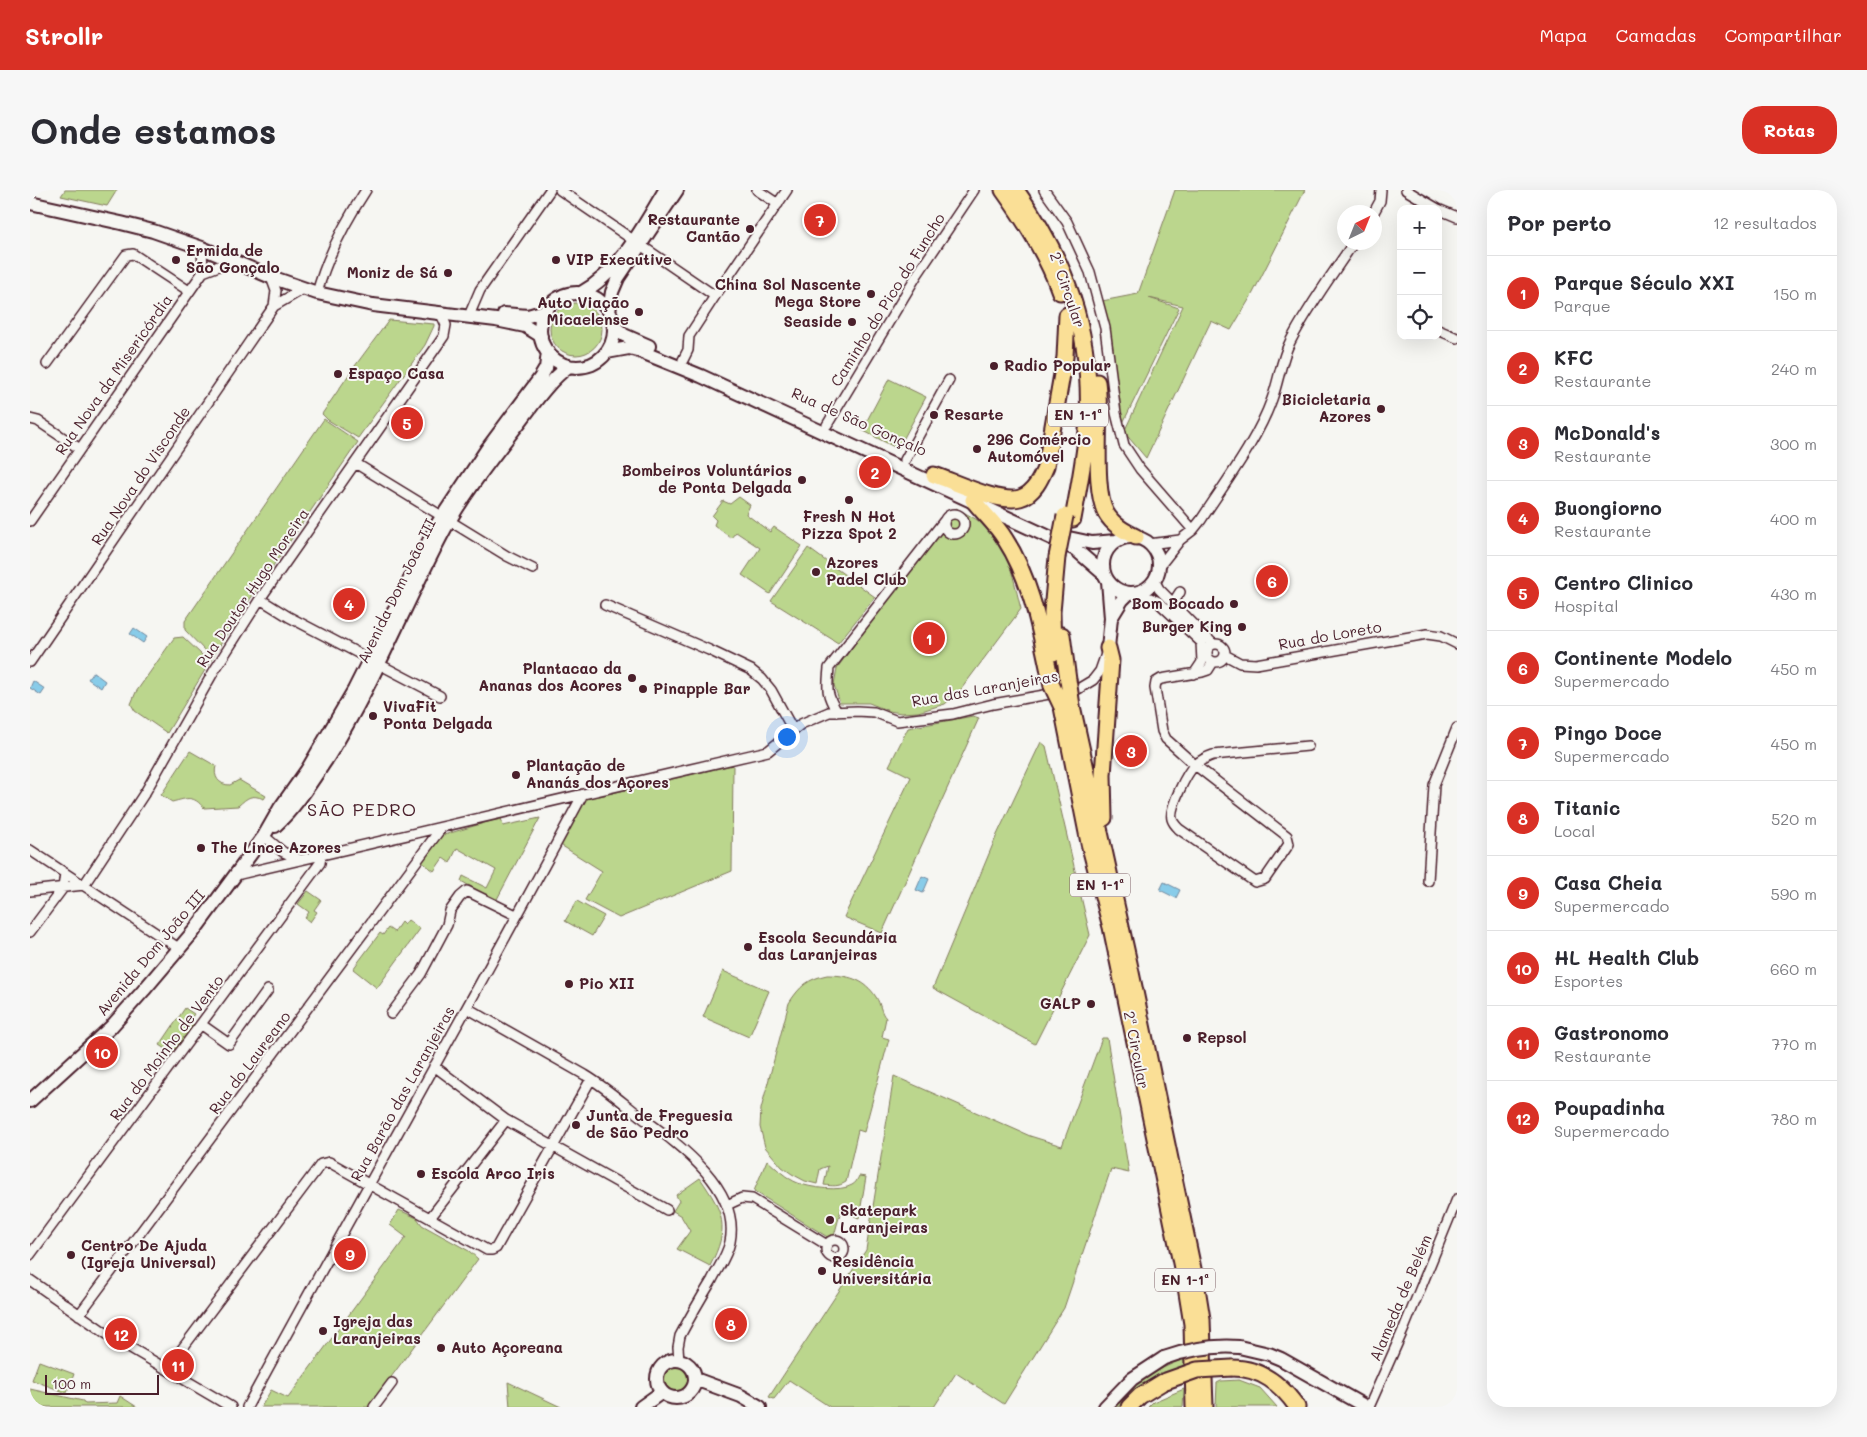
<!DOCTYPE html>
<html lang="pt">
<head>
<meta charset="utf-8">
<style>
	body { margin:0; font-family:Mali,sans-serif; background:#f7f7f7; color:#2b2b33 }
	.controls { position:absolute; right:15px; top:15px; display:grid; overflow:hidden; border-radius:10px; box-shadow:0 5px 20px #0002 }
	.controls button { width:45px; height:45px; display:grid; place-items:center; padding:0; border:0; border-bottom:1px solid #e1e1e2; background:#fff; color:#2b2b33; font:25px sans-serif }
	.compass { position:absolute; left:1307px; top:15px; width:45px; height:45px; border-radius:50%; background:#fff; box-shadow:0 5px 20px #0002; rotate:43deg }
	.scale { position:absolute; left:15px; bottom:12px; width:114px; box-sizing:border-box; padding-left:5px; border:2px solid #4a1f2b; border-top:0; font-size:14px; line-height:18px; white-space:nowrap; color:#4a1f2b; -webkit-text-stroke:4px #f6f6f2; paint-order:stroke }
	.you { position:absolute; left:756px; top:546px; width:18px; height:18px; margin:-12px; border:4px solid #fff; border-radius:50%; background:#1a73e8; box-shadow:0 0 0 8px #1a73e833 }
	.badge { display:grid; place-items:center; width:32px; height:32px; border-radius:50%; background:#d93025; color:#fff; font-size:16px; font-weight:700 }
	.pin { position:absolute; translate:-50% -50%; border:2px solid #fff; box-shadow:0 1px 5px #0006 }
	.list { margin:0; padding:0; list-style:none }
	h2 { display:flex; justify-content:space-between; align-items:center; height:65px; margin:0; padding:0 20px; font-size:21px }
	h2 small { font-size:16px; font-weight:400; color:#7c7c81 }
	.list li { display:grid; grid-template-columns:32px 1fr auto; gap:15px; align-items:center; box-sizing:border-box; height:75px; padding:0 20px; border-top:1px solid #e1e1e2 }
	.list b { display:block; font-size:19px; white-space:nowrap }
	.list p { margin:0; font-size:16px; white-space:nowrap; color:#7c7c81 }
	.list em { font-size:16px; font-style:normal; color:#7c7c81 }
	.icon { flex:none; width:28px; height:28px; fill:none; stroke:currentColor; stroke-width:2; stroke-linecap:round; stroke-linejoin:round }
	.map { position:relative; flex:none; width:1427px; height:1217px; overflow:hidden; border-radius:20px }
	header { display:flex; align-items:center; gap:30px; box-sizing:border-box; height:70px; padding:0 25px; background:#d93025; color:#fff }
	header strong { font-size:24px }
	nav { display:flex; gap:28px; margin-inline-start:auto; font-size:18px }
	.intro { display:flex; align-items:center; justify-content:space-between; box-sizing:border-box; height:120px; padding:0 30px }
	h1 { margin:0; font-size:35px }
	.button { padding:12px 22px; border-radius:20px; background:#d93025; color:#fff; font-size:18px; font-weight:700 }
	main { display:flex; gap:30px; padding:0 30px }
	aside { flex:1; background:#fff; border-radius:20px; box-shadow:0 5px 20px #0002 }
	.map>svg:first-child { display:block }
	.green { fill:#bbd68d; stroke:#827a5c }
	.water { fill:#88cce9; stroke:#6f879d }
	.lines { fill:none; stroke-linecap:round; stroke-linejoin:round }
	.street-casing { stroke:#4a1f2b; stroke-width:12 }
	.secondary-casing { stroke:#4a1f2b; stroke-width:16 }
	.highway-casing { stroke:#4a1f2b; stroke-width:19 }
	.street { stroke:#f6f6f2; stroke-width:9 }
	.secondary { stroke:#f6f6f2; stroke-width:12 }
	.highway { stroke:#fadf96; stroke-width:15 }
	.secondary-bridge-casing { stroke:#4a1f2b; stroke-width:16; stroke-linecap:butt }
	.highway-bridge-casing { stroke:#4a1f2b; stroke-width:19; stroke-linecap:butt }
	.secondary-bridge { stroke:#f6f6f2; stroke-width:12 }
	.highway-bridge { stroke:#fadf96; stroke-width:15 }
	.poi-dot { fill:#4a1f2b; stroke:#f6f6f2; stroke-width:2 }
	.labels { text-anchor:middle; stroke-width:4; stroke-linejoin:round; paint-order:stroke }
	.shield { fill:#f6f6f2; stroke:#7e6067; stroke-width:1 }
	.shield-label { font-size:14px; font-weight:bold; fill:#4a1f2b }
	.poi-label { font-size:15px; font-weight:bold; fill:#4a1f2b; stroke:#f6f6f2; text-anchor:start }
	.street-label { font-size:15px; fill:#4a1f2b; stroke:#f6f6f2 }
	.quarter-label { font-size:18px; letter-spacing:1px; fill:#4a1f2b; stroke:#f6f6f2 }
</style>
</head>
<body>
<header>
<strong>Strollr</strong>
<nav><a>Mapa</a><a>Camadas</a><a>Compartilhar</a></nav>
</header>
<div class="intro"><h1>Onde estamos</h1><a class="button">Rotas</a></div>
<main>
<div class="map">
<svg width="1427" height="1217" viewBox="0 0 1427 1217">
	<rect width="100%" height="100%" fill="#f6f6f2"/>
	<filter id="ink" filterUnits="userSpaceOnUse"><feTurbulence type="fractalNoise" baseFrequency=".02" numOctaves="2"/><feDisplacementMap in="SourceGraphic" scale="10" xChannelSelector="R" yChannelSelector="G"/><feConvolveMatrix kernelMatrix="1 2 1 2 8 2 1 2 1" color-interpolation-filters="sRGB"/></filter>
	<g filter="url(#ink)">
		<path class="green" d="M35,0H87L77,16L31,6Z
			M1145,0H1275L1223,103L1201,140L1181,131L1116,268L1094,242L1153,116L1119,108L1149,118L1091,237L1072,111L1108,104Z
			M520 139a26 26 0 1 1 52 0a26 26 0 1 1-52 0Z
			M359,130L404,134V136L395,155L328,248L298,230L292,224L322,180Z
			M859,189L896,207L868,259L832,240Z
			M294,229L328,252L201,437L137,543L105,521L101,514L106,502L144,448L153,447L172,465H175L176,462L155,440V431Z
			M709,307L720,315L716,324L740,342L744,337L772,356L740,404L712,385L730,358L706,342L701,348L684,335L686,330L682,326L693,311L700,314Z
			M926,318C936,324 948,329 956,337C979,355 984,393 991,419L929,502L915,514L888,522L871,523L859,521L839,513H810L804,495L807,478Z
			M778,358L845,407L808,453L741,411Z
			M943,526L949,528L852,743L814,727L881,587L859,576L878,538Z
			M1011,552L1016,556L1060,745L1005,854L903,798L966,647Z
			M160,561L186,576C183,587 189,595 200,595L209,590L236,606L234,609C221,604 218,607 208,616L174,618C163,605 158,608 142,612L131,605Z
			M703,575L702,681L589,728L555,710L572,681L529,654L552,610Z
			M471,628L473,636L510,628L466,711L431,691L433,686L457,698L466,680L427,658L420,673L413,668L404,681L392,672L410,646Z
			M278,701L291,710L284,720L287,722L280,732L275,728L279,722L268,714Z
			M547,711L574,726L562,746L535,731Z
			M378,730L390,739L347,798L323,779L350,743L353,745L358,738L364,742L371,732L374,735Z
			M693,781L739,801L719,847L673,827Z
			M797,785C817,785 835,789 846,807C851,814 850,822 856,828L852,847L859,849L834,942L828,940L816,992C808,997 803,996 794,995L798,976L790,979L787,994L775,991L762,984L752,977L735,957L730,937L731,919L759,813C770,796 778,789 797,785Z
			M155,818L164,824L159,831L166,836L145,865L130,855Z
			M1072,848H1077L1099,983L1081,979L1034,1118L974,1214L926,1183L904,1217H800L759,1190L744,1209L739,1207L836,1060L864,886L1000,946L1032,956Z
			M737,970C746,978 757,989 768,993C780,998 811,1002 822,995C826,993 827,990 829,986L836,987L829,1028L811,1020L804,1046L799,1048L724,1001Z
			M670,988C694,1023 700,1037 680,1076L647,1059L660,1041L651,1026L643,1021L649,1011L646,1005Z
			M369,1020L387,1028L392,1035L439,1061L448,1069L339,1217H231L241,1200L258,1208L376,1047L360,1035Z
			M1154,1169L1155,1175L1126,1187L1088,1217H1081C1099,1195 1127,1179 1154,1169Z
			M9,1171L44,1184L37,1203L2,1190Z
			M633 1188a13 13 0 1 1 26 0a13 13 0 1 1-26 0Z
			M1209,1190L1230,1198L1247,1217H1186L1187,1193L1191,1191Z
			M478,1192L531,1217H480Z
			M0,1199L53,1211L55,1214L87,1213L90,1206L107,1217H14L0,1214Z
			M1154,1199L1153,1217H1118L1123,1212Z"/>
		<path class="water" d="M104,438L117,447L113,453L100,444Z
			M63,482L75,491L71,498L58,489Z
			M3,491L15,499L11,505L0,498Z
			M892,686L899,689L893,703L886,700Z
			M1134,692L1150,700L1146,708L1130,700Z"/>
		<g class="lines">
			<defs>
				<path id="street" d="M530,0L685,106
					M727,0L748,14
					M1014,0L1037,32L1060,82L1075,138L1086,223L1094,255L1110,279L1163,340
					M1376,0L1408,19
					M1408,19L1427,27
					M1344,22L1350,11L1351,0
					M172,58L173,82
					M241,87L246,101L244,116
					M287,103C297,66 315,32 336,0
					M441,121L450,100L520,0
					M1408,140L1427,148
					M653,170L658,160L659,146L685,106L757,0
					M17,174L96,65L103,64L159,101
					M0,229L8,231L50,259
					M797,235L887,85L944,0
					M875,270L919,190
					M325,273L477,366L503,379
					M914 334a10 10 0 1 1 20 0a10 10 0 1 1-20 0Z
					M0,331L173,82L202,71
					M1119,354L1150,350
					M1128,378L1150,350L1163,340L1171,330C1195,293 1227,251 1242,209C1249,190 1251,170 1260,152C1278,117 1302,85 1324,52
					M1124,390L1129,399L1183,454
					M1107,402L1127,411L1171,452L1172,472L1164,484
					M230,409L259,427L410,506
					M1143,413L1150,402
					M575,415L679,460L721,480L732,489L741,500L763,540
					M1177 463a9 9 0 1 1 18 0a9 9 0 1 1-18 0Z
					M1195,465L1210,473L1226,474L1397,444L1411,446L1427,454
					M0,472L244,116L273,99
					M1183,472L1178,480L1172,482L1131,489L1126,492L1125,498L1132,541L1136,549L1165,575L1257,646L1259,654L1235,689L1225,692L1149,639C1146,636 1143,633 1142,629C1139,618 1157,582 1165,575C1171,570 1177,567 1183,565L1278,556
					M807,522C796,504 797,499 799,478L914,331
					M234,646L253,662L271,670
					M0,660L150,759
					M206,685L738,561L771,534L799,522L827,521L844,522L867,531L923,524L963,514L1048,499L1063,490L1070,481L1077,461
					M1398,691L1404,595L1427,538
					M54,695L116,601L184,481L230,409L414,146L416,135L410,122
					M0,701L54,695
					M0,742L33,698L35,683
					M437,818L555,885C575,897 592,912 610,926C648,954 711,998 700,1052C697,1066 688,1078 682,1090C671,1108 660,1127 650,1146L648,1157L649,1170
					M361,824L391,784L417,735L420,721L430,707L437,701L486,725
					M172,835L199,854L238,800
					M404,876L476,930L637,1020
					M697,1015L712,1008L722,1009L797,1055
					M400,1028L476,930
					M796 1059a9 9 0 1 1 18 0a9 9 0 1 1-18 0Z
					M0,1065L290,673L291,666
					M0,1090L77,1144L201,1217
					M49,1125L412,637
					M137,1179L291,974L299,972L457,1060H462L466,1058L561,889
					M217,1217C328,1012 443,810 553,604
					M344,1217L362,1193
					M1339,1217L1375,1136L1427,1009"/>
				<path id="secondary" d="M0,13L91,33L123,41L172,58L241,87L287,103L343,115L466,130L495,136L511,146
					M551,103C590,82 613,37 635,0
					M510 140a37 37 0 1 1 74 0a37 37 0 1 1-74 0Z
					M579,122L582,102L588,88L647,0
					M474,124L498,126L515,121
					M584,136L594,145L619,156
					M577,162L599,158L607,160L671,186L1045,359L1075,385
					M1034,347L1062,353L1086,351
					M1073 375a28 28 0 1 1 56 0a28 28 0 1 1-56 0Z
					M1081,428L1092,410L1099,403
					M1078,458L1081,428L1078,391
					M245,636C266,617 282,591 298,567C342,497 372,421 410,348C431,307 461,269 489,233C505,212 518,192 539,176
					M0,911L81,837L114,800L164,741L234,646L250,618L277,580L324,500L408,333L457,259L510,188L516,178L518,162
					M1209,1157L1239,1164L1251,1169L1336,1217
					M627 1189a19 19 0 1 1 38 0a19 19 0 1 1-38 0Z
					M665,1189L711,1206L730,1217
					M611,1217L632,1202
					M1075,1217L1102,1189L1134,1168"/>
				<path id="highway" d="M973,0C996,32 1017,65 1030,102
					M986,0C1036,70 1062,141 1058,228C1056,262 1049,296 1043,329
					M1067,192C1072,225 1062,298 1076,323C1083,335 1094,341 1106,347
					M904,285C925,292 970,314 990,308C1004,304 1011,288 1016,276L1035,167L1037,125
					M943,310C953,323 966,334 975,349C1003,392 1011,446 1022,496
					M1032,445L1038,490
					M1023,463L1022,422L1027,367
					M1042,516L1099,773L1167,1098L1172,1129L1175,1217
					M1032,517L1059,653L1081,737L1156,1097L1162,1134L1164,1217
					M1074,628L1073,585L1081,470L1078,458
					M1202,1178C1231,1178 1251,1194 1267,1217
					M1099,1217L1110,1206L1133,1192"/>
			</defs>
			<use href="#street" class="street-casing"/>
			<use href="#secondary" class="secondary-casing"/>
			<use href="#highway" class="highway-casing"/>
			<use href="#street" class="street"/>
			<use href="#secondary" class="secondary"/>
			<use href="#highway" class="highway"/>
			<defs>
				<path id="secondary-bridge" d="M1134,1168C1159,1159 1183,1155 1209,1157"/>
				<path id="highway-bridge" d="M1027,367L1035,326
					M1038,490L1042,516
					M1022,496L1032,517
					M1133,1192L1167,1180L1202,1178"/>
			</defs>
			<use href="#secondary-bridge" class="secondary-bridge-casing"/>
			<use href="#highway-bridge" class="highway-bridge-casing"/>
			<use href="#secondary-bridge" class="secondary-bridge"/>
			<use href="#highway-bridge" class="highway-bridge"/>
		</g>
	</g>
	<g class="poi-dot">
		<circle cx="720" cy="39" r="5"/>
		<circle cx="146" cy="70" r="5"/>
		<circle cx="526" cy="70" r="5"/>
		<circle cx="418" cy="83" r="5"/>
		<circle cx="841" cy="104" r="5"/>
		<circle cx="609" cy="122" r="5"/>
		<circle cx="822" cy="132" r="5"/>
		<circle cx="964" cy="176" r="5"/>
		<circle cx="308" cy="184" r="5"/>
		<circle cx="1351" cy="219" r="5"/>
		<circle cx="904" cy="225" r="5"/>
		<circle cx="947" cy="259" r="5"/>
		<circle cx="772" cy="290" r="5"/>
		<circle cx="819" cy="310" r="5"/>
		<circle cx="786" cy="382" r="5"/>
		<circle cx="1204" cy="414" r="5"/>
		<circle cx="1212" cy="437" r="5"/>
		<circle cx="602" cy="488" r="5"/>
		<circle cx="613" cy="499" r="5"/>
		<circle cx="343" cy="526" r="5"/>
		<circle cx="486" cy="585" r="5"/>
		<circle cx="171" cy="658" r="5"/>
		<circle cx="718" cy="757" r="5"/>
		<circle cx="539" cy="794" r="5"/>
		<circle cx="1061" cy="814" r="5"/>
		<circle cx="1157" cy="848" r="5"/>
		<circle cx="546" cy="935" r="5"/>
		<circle cx="391" cy="984" r="5"/>
		<circle cx="800" cy="1030" r="5"/>
		<circle cx="41" cy="1065" r="5"/>
		<circle cx="792" cy="1081" r="5"/>
		<circle cx="293" cy="1141" r="5"/>
		<circle cx="411" cy="1158" r="5"/>
	</g>
	<g class="labels">
		<g class="shield">
			<rect x="1018" y="213.5" width="60" height="23" rx="4"/>
			<rect x="1040" y="683.5" width="60" height="23" rx="4"/>
			<rect x="1125" y="1078.5" width="60" height="23" rx="4"/>
		</g>
		<g class="shield-label">
			<text x="1048" y="230">EN 1-1ª</text>
			<text x="1070" y="700">EN 1-1ª</text>
			<text x="1155" y="1095">EN 1-1ª</text>
		</g>
		<g class="poi-label">
			<text x="710" y="35" text-anchor="end">Restaurante<tspan x="710" dy="17">Cantão</tspan></text>
			<text x="156" y="66">Ermida de<tspan x="156" dy="17">São Gonçalo</tspan></text>
			<text x="536" y="75">VIP Executive</text>
			<text x="408" y="88" text-anchor="end">Moniz de Sá</text>
			<text x="831" y="100" text-anchor="end">China Sol Nascente<tspan x="831" dy="17">Mega Store</tspan></text>
			<text x="599" y="118" text-anchor="end">Auto Viação<tspan x="599" dy="17">Micaelense</tspan></text>
			<text x="812" y="137" text-anchor="end">Seaside</text>
			<text x="974" y="181">Radio Popular</text>
			<text x="318" y="189">Espaço Casa</text>
			<text x="1341" y="215" text-anchor="end">Bicicletaria<tspan x="1341" dy="17">Azores</tspan></text>
			<text x="914" y="230">Resarte</text>
			<text x="957" y="255">296 Comércio<tspan x="957" dy="17">Automóvel</tspan></text>
			<text x="762" y="286" text-anchor="end">Bombeiros Voluntários<tspan x="762" dy="17">de Ponta Delgada</tspan></text>
			<text x="819" y="332" text-anchor="middle">Fresh N Hot<tspan x="819" dy="17">Pizza Spot 2</tspan></text>
			<text x="796" y="378">Azores<tspan x="796" dy="17">Padel Club</tspan></text>
			<text x="1194" y="419" text-anchor="end">Bom Bocado</text>
			<text x="1202" y="442" text-anchor="end">Burger King</text>
			<text x="592" y="484" text-anchor="end">Plantacao da<tspan x="592" dy="17">Ananas dos Acores</tspan></text>
			<text x="623" y="504">Pinapple Bar</text>
			<text x="353" y="522">VivaFit<tspan x="353" dy="17">Ponta Delgada</tspan></text>
			<text x="496" y="581">Plantação de<tspan x="496" dy="17">Ananás dos Açores</tspan></text>
			<text x="181" y="663">The Lince Azores</text>
			<text x="728" y="753">Escola Secundária<tspan x="728" dy="17">das Laranjeiras</tspan></text>
			<text x="549" y="799">Pio XII</text>
			<text x="1051" y="819" text-anchor="end">GALP</text>
			<text x="1167" y="853">Repsol</text>
			<text x="556" y="931">Junta de Freguesia<tspan x="556" dy="17">de São Pedro</tspan></text>
			<text x="401" y="989">Escola Arco Iris</text>
			<text x="810" y="1026">Skatepark<tspan x="810" dy="17">Laranjeiras</tspan></text>
			<text x="51" y="1061">Centro De Ajuda<tspan x="51" dy="17">(Igreja Universal)</tspan></text>
			<text x="802" y="1077">Residência<tspan x="802" dy="17">Universitária</tspan></text>
			<text x="303" y="1137">Igreja das<tspan x="303" dy="17">Laranjeiras</tspan></text>
			<text x="421" y="1163">Auto Açoreana</text>
		</g>
		<g class="street-label">
			<text transform="translate(1037 100) rotate(71)" y="5">2ª Circular</text>
			<text transform="translate(858 110) rotate(-58)" y="5">Caminho do Pico do Funcho</text>
			<text transform="translate(84 185) rotate(-55)" y="5">Rua Nova da Misericórdia</text>
			<text transform="translate(829 232) rotate(24)" y="5">Rua de São Gonçalo</text>
			<text transform="translate(111 286) rotate(-56)" y="5">Rua Nova do Visconde</text>
			<text transform="translate(223 398) rotate(-56)" y="5">Rua Doutor Hugo Moreira</text>
			<text transform="translate(367 401) rotate(-64)" y="5">Avenida Dom João III</text>
			<text transform="translate(1300 446) rotate(-10)" y="5">Rua do Loreto</text>
			<text transform="translate(955 499) rotate(-10)" y="5">Rua das Laranjeiras</text>
			<text transform="translate(121 763) rotate(-50)" y="5">Avenida Dom João III</text>
			<text transform="translate(137 858) rotate(-53)" y="5">Rua do Moinho de Vento</text>
			<text transform="translate(1106 860) rotate(79)" y="5">2ª Circular</text>
			<text transform="translate(220 873) rotate(-53)" y="5">Rua do Laureano</text>
			<text transform="translate(373 904) rotate(-61)" y="5">Rua Barão das Laranjeiras</text>
			<text transform="translate(1371 1108) rotate(-67)" y="5">Alameda de Belém</text>
		</g>
		<g class="quarter-label">
			<text x="332" y="626">SÃO PEDRO</text>
		</g>
	</g>
</svg>
<div class="controls">
<button>+</button>
<button>−</button>
<button><svg class="icon" aria-label="locate" viewBox="0 0 24 24"><circle cx="12" cy="12" r="6"/><path d="M12 2v4M12 18v4M2 12h4M18 12h4"/></svg></button>
</div>
<svg class="compass" viewBox="-18 -18 36 36"><path d="M0-13l5 13h-10z" fill="#e53935"/><path d="M0 13l5-13h-10z" fill="#7c7c81"/></svg>
<div class="scale">100 m</div>
<div class="you"></div>
<div class="pin badge" style="left:899px;top:448px">1</div>
<div class="pin badge" style="left:845px;top:282px">2</div>
<div class="pin badge" style="left:1101px;top:561px">3</div>
<div class="pin badge" style="left:319px;top:414px">4</div>
<div class="pin badge" style="left:377px;top:233px">5</div>
<div class="pin badge" style="left:1242px;top:391px">6</div>
<div class="pin badge" style="left:790px;top:30px">7</div>
<div class="pin badge" style="left:701px;top:1134px">8</div>
<div class="pin badge" style="left:320px;top:1064px">9</div>
<div class="pin badge" style="left:72px;top:862px">10</div>
<div class="pin badge" style="left:148px;top:1175px">11</div>
<div class="pin badge" style="left:91px;top:1144px">12</div>
</div>
<aside>
<h2>Por perto<small>12 resultados</small></h2>
<ul class="list">
<li><span class="badge">1</span><div><b>Parque Século XXI</b><p>Parque</p></div><em>150 m</em></li>
<li><span class="badge">2</span><div><b>KFC</b><p>Restaurante</p></div><em>240 m</em></li>
<li><span class="badge">3</span><div><b>McDonald's</b><p>Restaurante</p></div><em>300 m</em></li>
<li><span class="badge">4</span><div><b>Buongiorno</b><p>Restaurante</p></div><em>400 m</em></li>
<li><span class="badge">5</span><div><b>Centro Clinico</b><p>Hospital</p></div><em>430 m</em></li>
<li><span class="badge">6</span><div><b>Continente Modelo</b><p>Supermercado</p></div><em>450 m</em></li>
<li><span class="badge">7</span><div><b>Pingo Doce</b><p>Supermercado</p></div><em>450 m</em></li>
<li><span class="badge">8</span><div><b>Titanic</b><p>Local</p></div><em>520 m</em></li>
<li><span class="badge">9</span><div><b>Casa Cheia</b><p>Supermercado</p></div><em>590 m</em></li>
<li><span class="badge">10</span><div><b>HL Health Club</b><p>Esportes</p></div><em>660 m</em></li>
<li><span class="badge">11</span><div><b>Gastronomo</b><p>Restaurante</p></div><em>770 m</em></li>
<li><span class="badge">12</span><div><b>Poupadinha</b><p>Supermercado</p></div><em>780 m</em></li>
</ul>
</aside>
</main>
</body>
</html>
